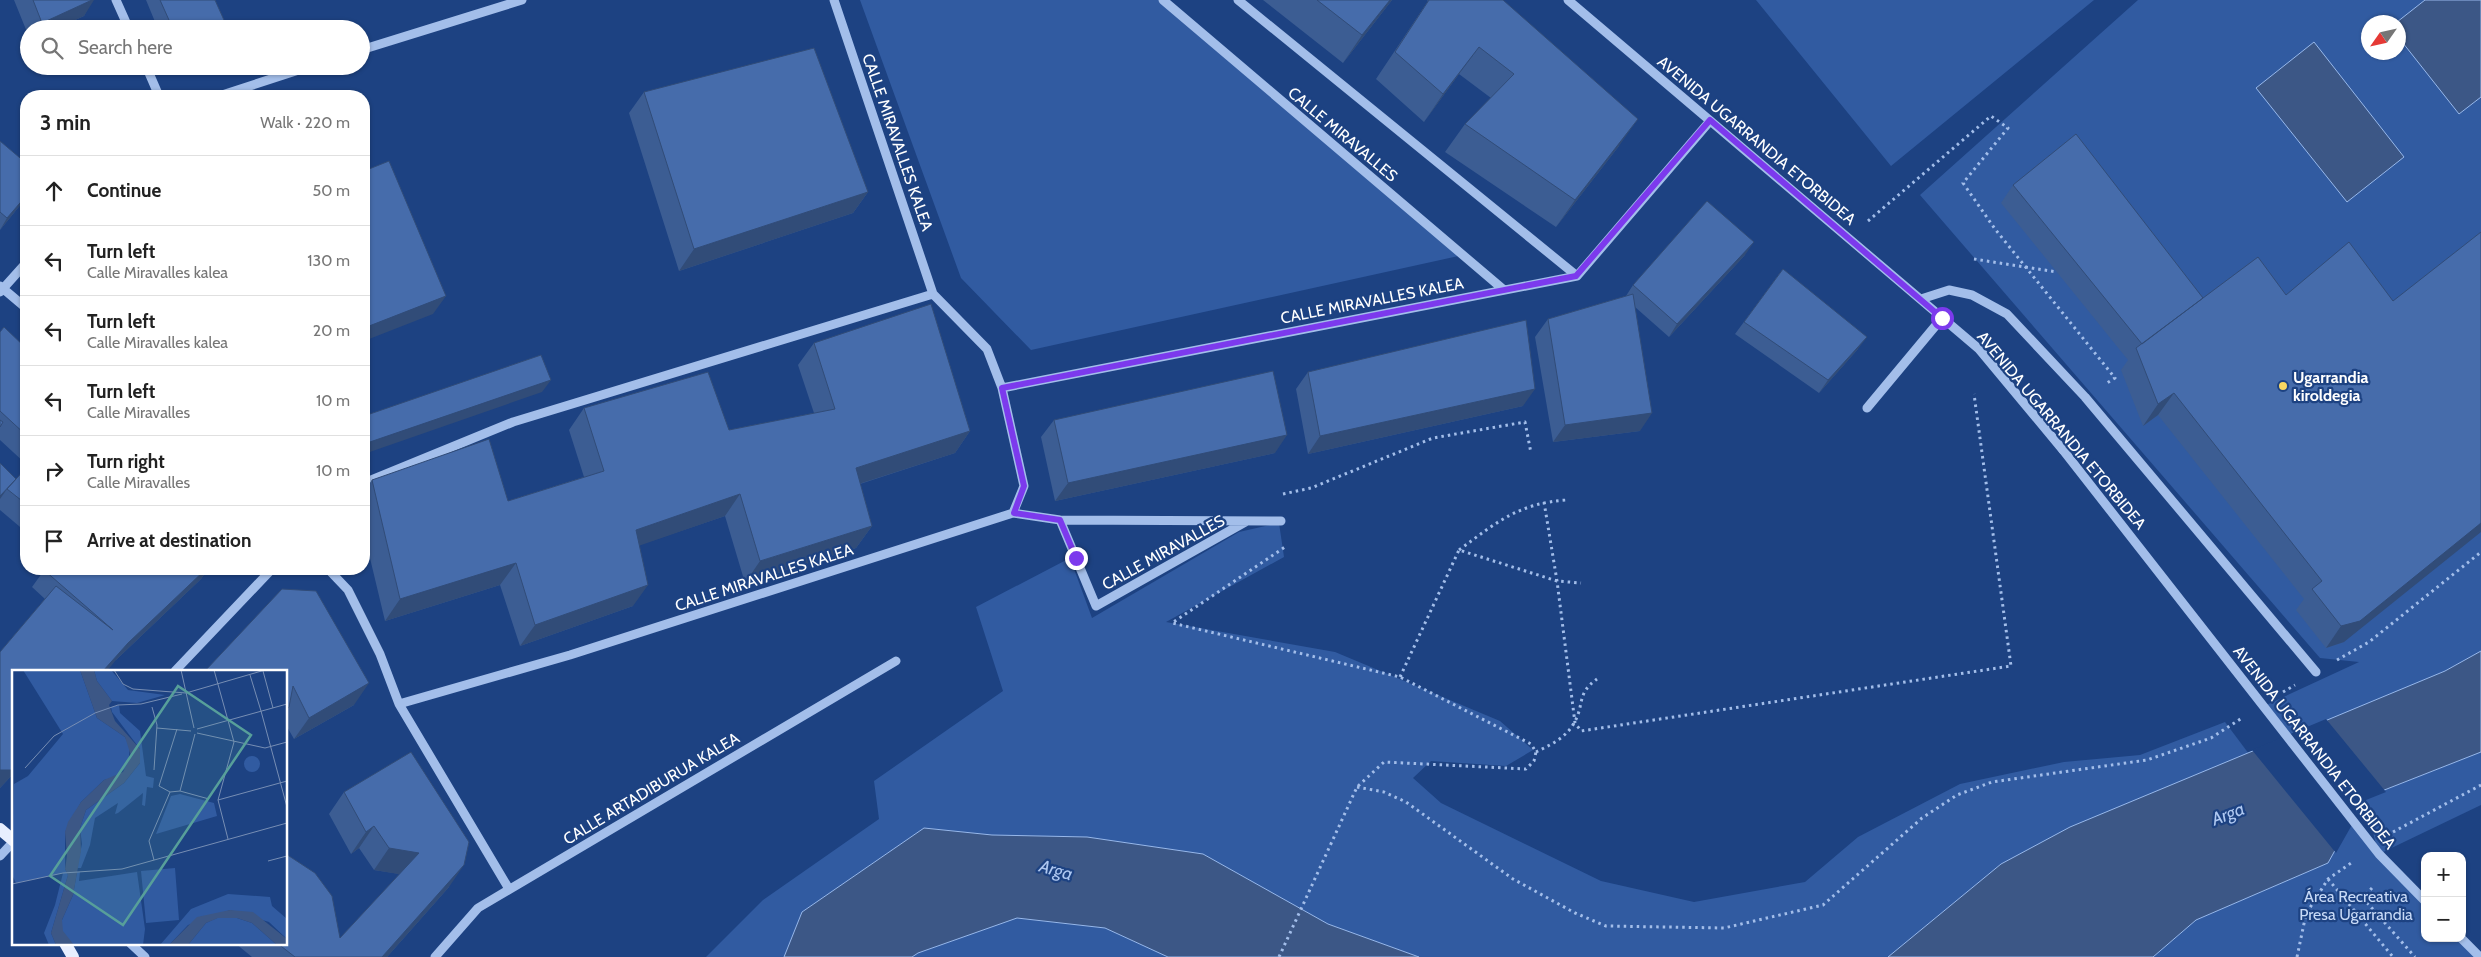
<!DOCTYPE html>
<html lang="en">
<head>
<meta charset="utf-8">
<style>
	body { margin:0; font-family:Cabin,sans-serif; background:#f6f6f6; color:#222 }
	.controls { position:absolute; right:15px; bottom:15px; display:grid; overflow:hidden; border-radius:10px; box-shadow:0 1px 4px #0004 }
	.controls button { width:45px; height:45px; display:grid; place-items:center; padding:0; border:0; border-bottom:1px solid #e0e0e0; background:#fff; color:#222; font:25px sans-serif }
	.compass { position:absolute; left:2361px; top:15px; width:45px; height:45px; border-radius:50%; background:#fff; box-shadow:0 1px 4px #0004; rotate:236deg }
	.stop { position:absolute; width:15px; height:15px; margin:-11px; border:4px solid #7c3aed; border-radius:50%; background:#fff }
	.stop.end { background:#7c3aed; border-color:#fff; box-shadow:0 1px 5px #0008 }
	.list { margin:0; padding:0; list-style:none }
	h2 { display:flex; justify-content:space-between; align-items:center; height:65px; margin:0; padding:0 20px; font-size:21px }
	h2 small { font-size:16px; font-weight:400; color:#767676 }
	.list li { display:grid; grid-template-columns:32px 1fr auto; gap:15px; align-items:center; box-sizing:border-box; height:70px; padding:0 20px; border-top:1px solid #e0e0e0 }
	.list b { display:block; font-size:19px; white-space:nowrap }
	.list p { margin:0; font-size:16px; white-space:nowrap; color:#767676 }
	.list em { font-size:16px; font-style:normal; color:#767676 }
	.icon { flex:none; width:28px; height:28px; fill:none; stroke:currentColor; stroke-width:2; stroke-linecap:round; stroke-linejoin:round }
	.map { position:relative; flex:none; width:2481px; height:957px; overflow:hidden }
	.search { position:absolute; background:#fff; box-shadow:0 1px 4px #0004; left:20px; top:20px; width:350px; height:55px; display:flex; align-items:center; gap:12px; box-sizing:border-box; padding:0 18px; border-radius:28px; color:#767676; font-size:19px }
	.panel { position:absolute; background:#fff; box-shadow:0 1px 4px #0004; left:20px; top:90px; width:350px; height:485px; border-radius:20px }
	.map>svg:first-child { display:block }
	.green { fill:#315ba1; fill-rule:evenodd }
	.water { fill:#3c5786; stroke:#97b8eb }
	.pier { fill:#1d4282 }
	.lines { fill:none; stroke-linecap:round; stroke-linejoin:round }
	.path { stroke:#a3beea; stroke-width:3; stroke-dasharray:2.5 4; stroke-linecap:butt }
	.minor { stroke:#a3beea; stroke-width:9 }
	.major { stroke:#e7eefe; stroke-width:12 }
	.path-bridge { stroke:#a3beea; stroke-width:3; stroke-dasharray:2.5 4; stroke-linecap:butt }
	.minor-bridge { stroke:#a3beea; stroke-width:9 }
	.wall { fill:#3c5d93 }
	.shaded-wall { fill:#314c78 }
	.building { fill:#466cab; stroke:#314c78 }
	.route { stroke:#7c3aed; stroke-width:6 }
	.poi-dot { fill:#f9d862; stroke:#1d4282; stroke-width:2 }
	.labels { text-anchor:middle; stroke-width:4.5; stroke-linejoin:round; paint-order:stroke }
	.street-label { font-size:16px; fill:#fff; stroke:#1d4282 }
	.poi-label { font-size:16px; font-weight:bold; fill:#fff; stroke:#1d4282; text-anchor:start }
	.park-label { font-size:16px; fill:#c8daf7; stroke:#1d4282 }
	.water-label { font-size:18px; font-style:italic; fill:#afc8f1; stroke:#1d4282 }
	.inset-road { fill:none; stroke:#778eb4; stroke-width:1 }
	.view { fill:#579f9a; fill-opacity:0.15; stroke:#579f9a; stroke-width:2.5 }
	.inset-edge { fill:none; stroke:#fff; stroke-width:2.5 }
</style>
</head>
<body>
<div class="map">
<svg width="2481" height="957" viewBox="0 0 2481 957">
	<rect width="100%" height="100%" fill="#1d4282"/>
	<path class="green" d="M860,0H1159L1463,255L1031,350L961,278Z
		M1756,0H2094L1891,166Z
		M2138,0H2481V651L2445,671L2288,738L2264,706L2359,662L2320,658L1920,195ZM2368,22H2398V52H2368Z
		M1279,523L1284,557L1166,622L1335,652L1500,721L1533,750L1506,766L1431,761L1413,778L1441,803L1601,881L1694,902L1805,882L1858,837L1960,784L2064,762L2140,755L2225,722L2252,758L2001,864L1888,957H1419L1328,924L1203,854L1087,837L992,835L924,828L802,912L784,957H706L763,900L879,819L874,781L1003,691L976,607L1070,558L1092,618L1239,532Z
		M2481,752V805L2379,854L2425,901V938H2461L2480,957H2153L2196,920L2328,863L2352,820L2378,852L2364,798Z
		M1016,918L1105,928L1168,957H912L918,953Z"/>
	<path class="water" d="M2425,0H2481V97L2459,114L2399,38L2398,22H2397Z
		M2314,42L2404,157L2347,202L2256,88Z
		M2481,651V752L2364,798L2328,863L2196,920L2153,957H1888L2001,864L2070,827L2445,671Z
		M924,828L992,835L1087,837L1203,854L1328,924L1419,957H1168L1105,928L1017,918L918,953L912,957H784L802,912Z"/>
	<path class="pier" d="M2326,719L2386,792L2366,800L2336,853L2252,750Z"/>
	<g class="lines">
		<path class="path" d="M1868,221L1991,116L2008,128L1963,183L1995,229L2115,378L2107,383
			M1283,494L1311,488L1433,438L1525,422L1531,453
			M1544,502L1557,581L1575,723L1581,731L2011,666L1974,394
			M1459,550C1497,522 1519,503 1567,500
			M2337,660L2369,642L2481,552
			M1400,677L1459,550L1557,581L1581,583
			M2283,692L2295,685
			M1536,752C1550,745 1566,738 1574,723C1585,704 1576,694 1597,679
			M1357,787L1384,792L1406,802L1513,879L1575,913L1606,926L1724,928L1823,905L1922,818L1957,795L1992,782L2147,760L2211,738L2242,718
			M2393,832L2481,785
			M2328,879L2393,957
			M2372,888L2363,898L2415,957
			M1279,957L1357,787L1384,762L1526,769L1534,761L1536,752L1531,744L1400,677L1172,623L1285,547
			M2297,957L2306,914L2328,879L2354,861"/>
		<path class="minor" d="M116,0L129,29
			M834,0L933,294
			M1163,0L1504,290
			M1238,0L1577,276
			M1568,0L1979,349L2063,450
			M361,50L522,0
			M146,66L159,96
			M219,96L311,66
			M0,286L26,308
			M0,292L26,263
			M1921,299L1949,290L1972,295L2007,314L2085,397L2316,672
			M1002,388L1577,276L1710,121
			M1867,408L1942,318
			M364,483L513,422L933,294L987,349L1002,388L1024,486L1013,513L570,655L399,704
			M1013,513L1060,520L1281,521
			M1060,520L1096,606L1247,521
			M328,569L348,590L380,654L399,704L509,889
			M175,671L272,569
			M0,856L14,841
			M2461,938L2480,957
			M130,943L145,957
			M435,957L478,908L896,661"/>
		<path class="major" d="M0,829L14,841
			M65,943L73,957"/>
		<path class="path-bridge" d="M1974,259L2057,272"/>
		<path class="minor-bridge" d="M2063,450L2379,854L2425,901"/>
	</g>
	<path class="wall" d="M14,0H92L84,16L55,29H29V37Z
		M146,0H215L228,29H158Z
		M1263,0H1392L1343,63Z
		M1427,0H1503L1619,146L1556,227L1445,152L1465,124L1491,98L1459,74L1424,122L1376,79L1428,1Z
		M644,92L868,192L853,213L679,271L629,113Z
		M0,141L26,198L0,230Z
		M2013,185L2203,298L2258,257L2344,642L2326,648L2296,610L2304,599L2158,415L2143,426L2121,370L2128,360L2001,203Z
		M1745,255L1669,337L1635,307L1640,431L1553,442L1535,337L1548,319L1626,296L1633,285Z
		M1783,269L1858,349L1819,393L1735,334Z
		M0,332L26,348V464L0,440Z
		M814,343L970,431L955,453L860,484L872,526L856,548L745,583L725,516L639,545L633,606L520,646L500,585L385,621L364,533V491L372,480L508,501L584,477L569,430L584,408L729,430L814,413L798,365Z
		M1308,372L1523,406L1308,454L1296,389Z
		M1054,420L1275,453L1055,501L1041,437Z
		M0,463L16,479L26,468V532L0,510Z
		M45,569H208L201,579L116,660L14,671V773L0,788V652L45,599L32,587Z
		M282,589L354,705L294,739L286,725V671Z
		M344,792L449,887L387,957H252L235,943H286L340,938L400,874L374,870L359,848L351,854L329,814Z"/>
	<path class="shaded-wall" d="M92,0H94L84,16L55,29H38L42,23Z
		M1390,0H1392L1343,63L1362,35Z
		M1479,47L1459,74L1424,122L1443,94Z
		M1638,119L1619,146L1556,227L1575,200Z
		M868,192L853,213L679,271L694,249Z
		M26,196V198L0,230L7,218Z
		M1754,242L1745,255L1669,337L1677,324Z
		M446,296L433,314L364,341V328Z
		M1867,337L1858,349L1819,393L1828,380Z
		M551,380L542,392L364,454V444Z
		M1535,389L1523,406L1308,454L1320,436Z
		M2174,393L2158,415L2143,426L2158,404Z
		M1652,413L1640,431L1553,442L1565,425Z
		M970,431L955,453L840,490L856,468Z
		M1287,435L1275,453L1055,501L1068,483Z
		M7,489L0,499V496Z
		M740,494L725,516L621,552L636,530Z
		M2481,523V532L2344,642L2326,648L2341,626Z
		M872,526L856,548L745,583L760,561Z
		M516,563L500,585L385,621L400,599Z
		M206,569H208L201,579L116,660L107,671H103L128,643Z
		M648,585L633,606L520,646L535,625Z
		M369,683L354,705L294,739L309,718Z
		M14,769V773L0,788V770Z
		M374,826L359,848L351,854L366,832Z
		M389,848L419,853L404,875L374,870Z
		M464,865L449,887L387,957H382Z"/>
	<path class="building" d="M33,0H92L42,23Z
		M160,0H215L228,29H173Z
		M1317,0H1390L1362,35Z
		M1429,0H1503L1638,119L1575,200L1465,124L1514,74L1479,47L1443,94L1395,52Z
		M814,48L868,192L694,249L644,92Z
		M2076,134L2203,298L2142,344L2013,185Z
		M0,141L26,163V196L7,218L0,212Z
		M389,161L446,296L364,328V171Z
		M1707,201L1754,242L1677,324L1633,285Z
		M2481,232V523L2360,621L2341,626L2312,589L2322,581L2174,393L2158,404L2136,348L2258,257L2286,295L2349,242L2393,301Z
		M1783,269L1867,337L1828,380L1744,322Z
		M1633,294L1652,413L1565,425L1548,319Z
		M931,304L970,431L856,468L872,526L760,561L740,494L636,530L648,585L535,625L516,563L400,599L372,480L489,439L508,501L604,471L584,408L708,372L729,430L835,409L814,343Z
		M1526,320L1535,389L1320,436L1308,372Z
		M4,327L26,348V435L0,411V332Z
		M541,355L551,380L364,444V416Z
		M1273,371L1287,435L1068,483L1054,420Z
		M0,420L3,422L0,427Z
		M0,463L16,479L0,496Z
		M26,468V504L7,489Z
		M45,569H206L128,643L103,671H14V769L13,770H0V652L56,586L113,630L44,570Z
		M282,589L316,591L369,683L309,718L293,686L289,707L286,710V671H205Z
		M411,752L469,842L464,865L382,957H295L277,943H286V854L315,873L332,896L340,938L419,853L389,848L374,826L366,832L344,792Z"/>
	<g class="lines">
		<path class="route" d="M1076,558L1060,520L1014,513L1024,486L1002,388L1576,276L1710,120L1942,318"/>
	</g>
	<circle class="poi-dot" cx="2283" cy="386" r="5"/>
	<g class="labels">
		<g class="street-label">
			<text transform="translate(1343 134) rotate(40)" y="6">CALLE MIRAVALLES</text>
			<text transform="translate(1757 140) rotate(40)" y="6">AVENIDA UGARRANDIA ETORBIDEA</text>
			<text transform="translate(898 142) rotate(71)" y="6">CALLE MIRAVALLES KALEA</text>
			<text transform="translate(1372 300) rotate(-11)" y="6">CALLE MIRAVALLES KALEA</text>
			<text transform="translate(2062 430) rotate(50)" y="6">AVENIDA UGARRANDIA ETORBIDEA</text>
			<text transform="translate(1163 552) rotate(-29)" y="6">CALLE MIRAVALLES</text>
			<text transform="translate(764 577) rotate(-18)" y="6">CALLE MIRAVALLES KALEA</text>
			<text transform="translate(2315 747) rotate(52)" y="6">AVENIDA UGARRANDIA ETORBIDEA</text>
			<text transform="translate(651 788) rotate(-31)" y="6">CALLE ARTADIBURUA KALEA</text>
		</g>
		<g class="poi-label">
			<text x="2293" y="383">Ugarrandia<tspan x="2293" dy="18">kiroldegia</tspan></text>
		</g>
		<g class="park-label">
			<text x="2356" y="902">Área Recreativa<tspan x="2356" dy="18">Presa Ugarrandia</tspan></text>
		</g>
		<g class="water-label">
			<text transform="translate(2228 814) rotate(-21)" y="6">Arga</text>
			<text transform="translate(1056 870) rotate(16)" y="6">Arga</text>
		</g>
	</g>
	<g transform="translate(12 670)">
		<rect width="275" height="275" fill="#1d4282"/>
		<path d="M11,0H68L85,48L113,67L118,76L116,96L103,107L92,110L69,132L53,162V199L56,205L39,263L44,275H37L32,263L43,235L51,203L4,213L0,205L2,114L16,106L51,64ZM82,0H99L116,20L153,25L125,33L100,31L85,11ZM107,35L108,43L128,61L134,106L142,108L141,118L135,117L133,136L130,135L131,123L106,143L103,144L106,133L83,148L78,175L69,198H65L70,174L68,158L74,140L112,113L128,93V79L100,42L99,37ZM232 94a8 8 0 1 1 16 0a8 8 0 1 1-16 0ZM168,124L202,133L205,146L144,164L159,126ZM163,198L167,250L134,253L129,201ZM65,202H68L67,211L125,202L133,259L131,275H62L56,271L50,261V250L61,225ZM216,224L258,227L260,236L275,249V269L257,252L218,240L176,255L157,275H148L179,239ZM205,248H225L240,253L265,275H176L194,253Z" fill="#315ba1"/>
		<path d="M68,0H82L85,11L100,31L97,35L103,51L128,79V93L112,113L74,140L68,158L69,181L61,225L50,250L51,261L62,275H44L39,263L56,205L53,199L55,186L53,162L56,152L69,132L92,110L111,102L119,86L113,67L85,48ZM218,240L241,242L275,269V275H265L240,253L225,248H206L194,253L176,275H157L185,247Z" fill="#3c5786"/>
		<path class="inset-road" d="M102,0L111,14L121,19L174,23L253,0M169,0L182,58M202,0L222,72L206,130L216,169M251,1L261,38M238,5L249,41M140,37L145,55L142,100M249,41L275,137M145,58L179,61M165,59L147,116L158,122L168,121L183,64M185,59L275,34M185,63L253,78L275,72M13,98L42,66L83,43L106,35L129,34L170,24M168,121L197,129M206,130L275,111M142,190L137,171L158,122M256,191L275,186M0,214L51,203L110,199L275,153"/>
		<path class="view" d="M166,16L239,65L111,255L38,206Z"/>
		<rect width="275" height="275" class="inset-edge"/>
	</g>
</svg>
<div class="controls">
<button>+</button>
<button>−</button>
</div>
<svg class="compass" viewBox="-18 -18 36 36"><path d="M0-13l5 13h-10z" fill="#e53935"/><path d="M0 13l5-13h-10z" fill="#767676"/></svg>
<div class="stop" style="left:1942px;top:318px"></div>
<div class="stop end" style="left:1076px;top:558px"></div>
<div class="search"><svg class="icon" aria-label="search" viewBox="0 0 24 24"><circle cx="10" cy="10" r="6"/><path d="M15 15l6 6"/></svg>Search here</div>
<section class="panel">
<h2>3 min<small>Walk · 220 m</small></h2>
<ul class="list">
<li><svg class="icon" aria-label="ahead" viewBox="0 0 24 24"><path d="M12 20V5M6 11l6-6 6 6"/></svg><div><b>Continue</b></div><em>50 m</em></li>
<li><svg class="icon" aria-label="left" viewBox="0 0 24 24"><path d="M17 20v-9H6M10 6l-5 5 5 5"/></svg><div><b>Turn left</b><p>Calle Miravalles kalea</p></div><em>130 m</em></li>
<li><svg class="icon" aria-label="left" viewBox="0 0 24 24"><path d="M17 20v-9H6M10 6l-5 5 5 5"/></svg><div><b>Turn left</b><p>Calle Miravalles kalea</p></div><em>20 m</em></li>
<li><svg class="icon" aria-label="left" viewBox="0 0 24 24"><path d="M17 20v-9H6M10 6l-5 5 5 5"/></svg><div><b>Turn left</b><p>Calle Miravalles</p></div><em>10 m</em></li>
<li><svg class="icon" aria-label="right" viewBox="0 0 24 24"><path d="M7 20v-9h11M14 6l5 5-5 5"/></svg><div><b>Turn right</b><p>Calle Miravalles</p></div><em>10 m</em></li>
<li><svg class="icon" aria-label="arrive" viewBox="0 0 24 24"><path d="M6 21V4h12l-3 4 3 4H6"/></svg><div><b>Arrive at destination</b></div></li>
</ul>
</section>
</div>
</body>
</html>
